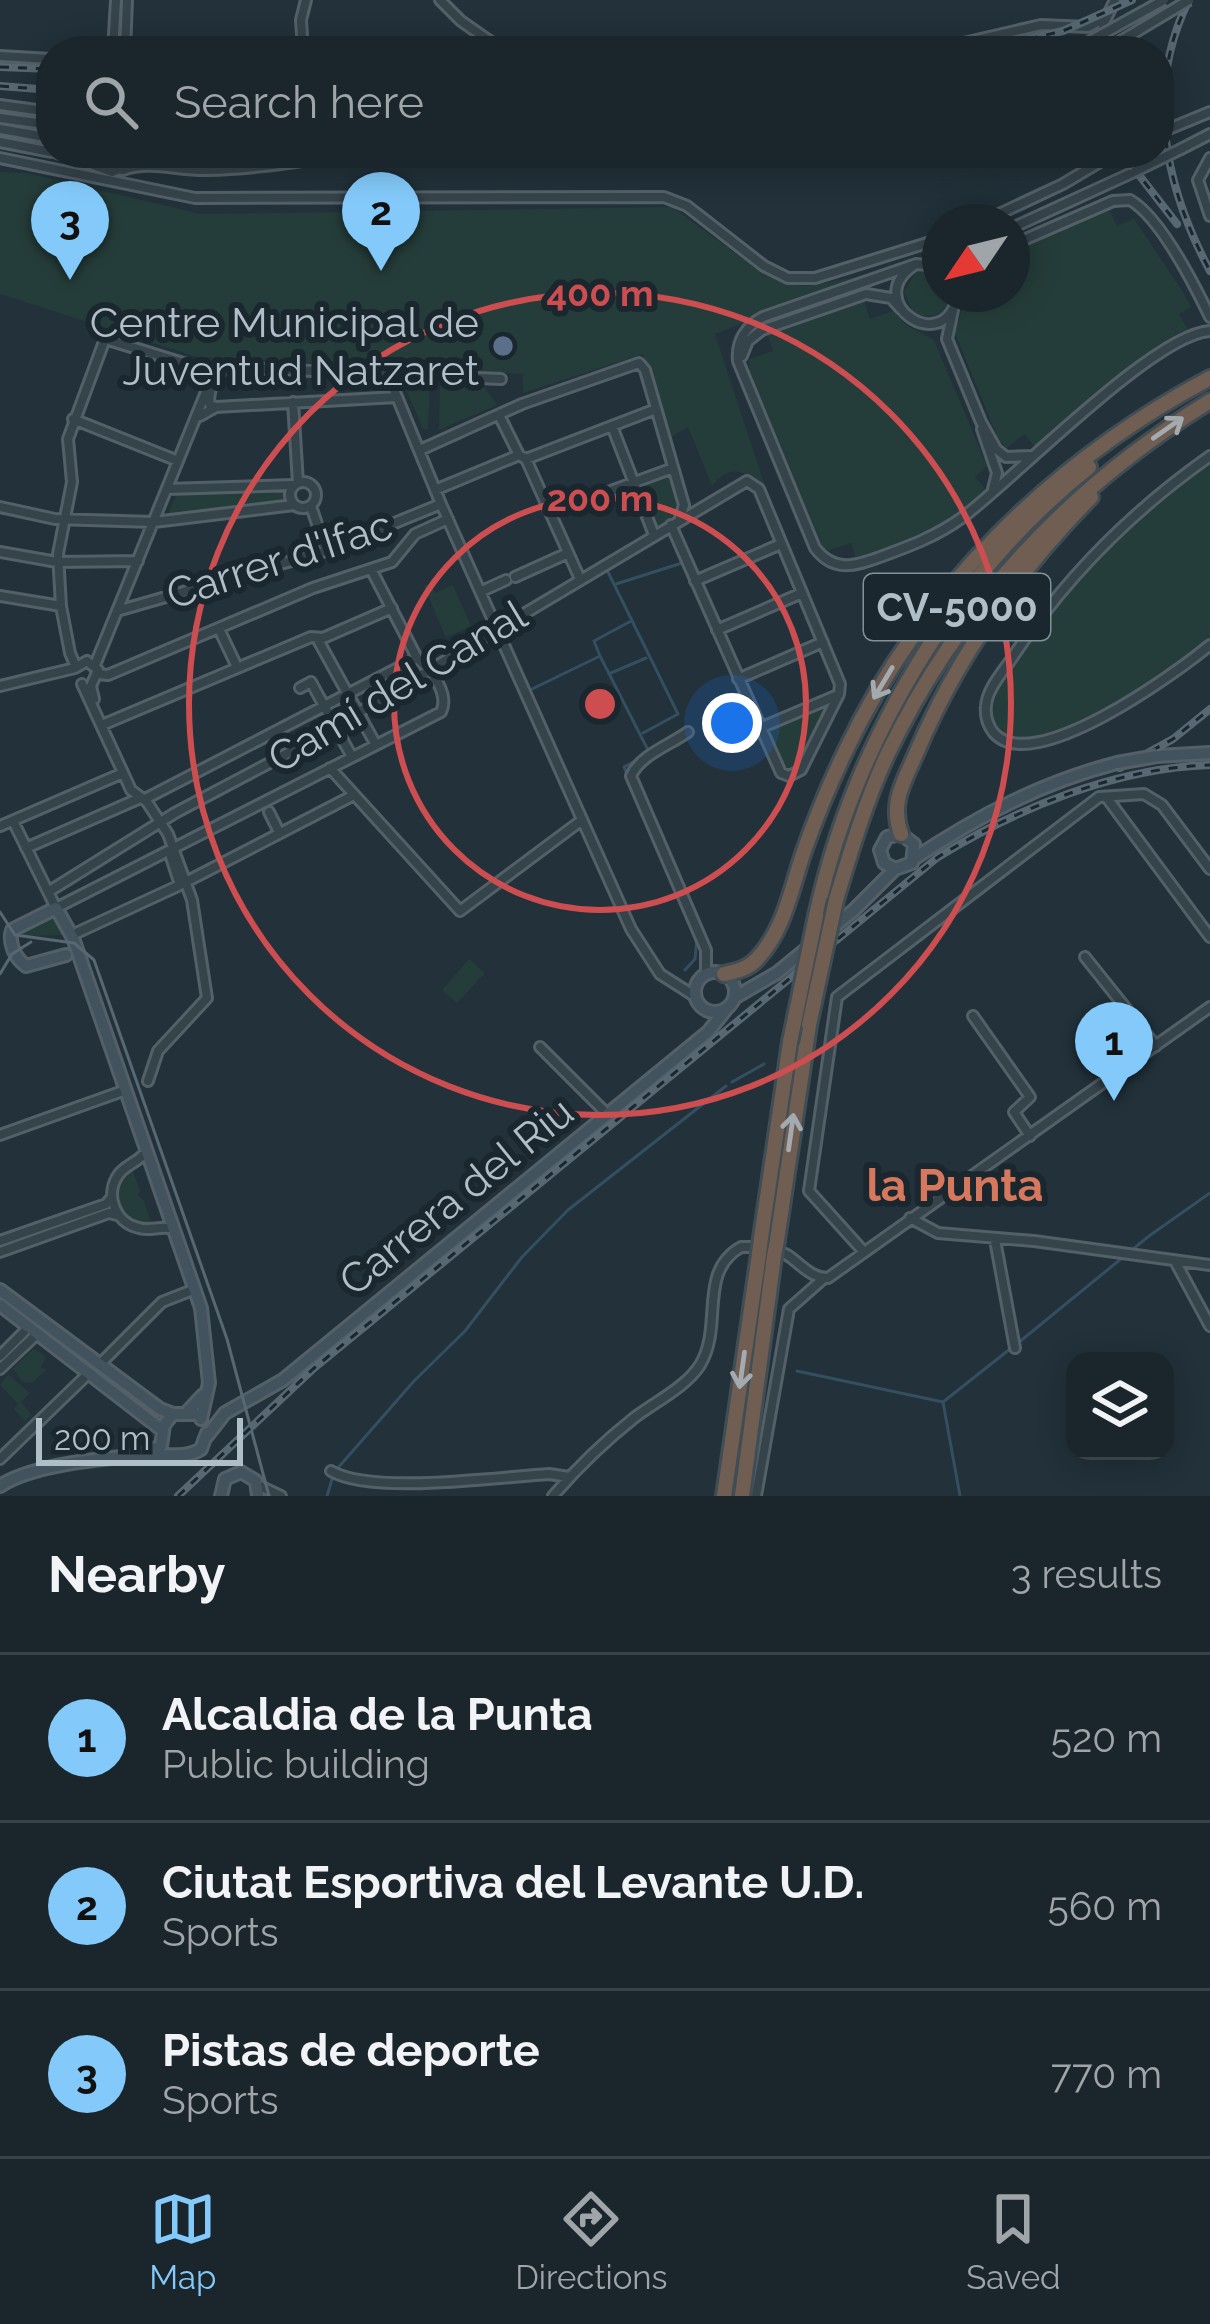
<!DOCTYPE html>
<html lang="en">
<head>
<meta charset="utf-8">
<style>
	body { margin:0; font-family:Raleway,sans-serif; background:#273138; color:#f1f3f6 }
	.controls { position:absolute; right:36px; bottom:36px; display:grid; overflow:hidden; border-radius:24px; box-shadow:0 6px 30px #0003 }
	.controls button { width:108px; height:108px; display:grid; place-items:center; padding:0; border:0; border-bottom:3px solid #384248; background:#1a252c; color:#f1f3f6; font:60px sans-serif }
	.compass { position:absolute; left:922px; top:204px; width:108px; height:108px; border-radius:50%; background:#1a252c; box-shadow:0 6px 30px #0003; rotate:235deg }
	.scale { position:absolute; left:36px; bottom:30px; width:207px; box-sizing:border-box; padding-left:12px; border:6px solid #b0bec7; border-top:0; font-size:33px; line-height:42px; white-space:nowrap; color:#b0bec7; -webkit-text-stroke:9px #1b272f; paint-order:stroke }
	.you { position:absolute; left:732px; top:723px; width:42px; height:42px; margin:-30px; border:9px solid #fff; border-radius:50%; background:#1a73e8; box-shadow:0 0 0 18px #1a73e833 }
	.badge { display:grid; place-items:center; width:78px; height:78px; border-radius:50%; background:#83c9f9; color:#111; font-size:39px; font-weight:700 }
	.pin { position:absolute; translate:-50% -99px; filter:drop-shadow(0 3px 6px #0008) }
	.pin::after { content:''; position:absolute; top:63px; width:42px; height:36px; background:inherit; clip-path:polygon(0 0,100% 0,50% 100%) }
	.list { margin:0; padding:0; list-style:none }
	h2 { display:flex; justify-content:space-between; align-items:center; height:156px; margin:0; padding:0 48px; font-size:51px }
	h2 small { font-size:39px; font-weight:400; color:#9fa5a9 }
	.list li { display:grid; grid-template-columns:78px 1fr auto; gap:36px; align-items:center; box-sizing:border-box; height:168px; padding:0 48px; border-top:3px solid #384248 }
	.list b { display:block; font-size:45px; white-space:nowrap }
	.list p { margin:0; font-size:39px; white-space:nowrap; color:#9fa5a9 }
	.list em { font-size:39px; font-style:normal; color:#9fa5a9 }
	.icon { flex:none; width:66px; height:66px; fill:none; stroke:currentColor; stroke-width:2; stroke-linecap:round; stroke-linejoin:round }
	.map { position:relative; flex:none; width:1210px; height:1496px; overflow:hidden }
	.search { position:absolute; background:#1a252c; box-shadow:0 6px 30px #0003; left:36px; right:36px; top:36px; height:132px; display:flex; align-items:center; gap:30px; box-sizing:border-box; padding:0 42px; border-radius:48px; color:#9fa5a9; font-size:45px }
	.sheet { height:660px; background:#1a252c }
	nav { display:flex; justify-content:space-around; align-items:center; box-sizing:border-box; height:168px; border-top:3px solid #384248; background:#1a252c; font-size:33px; color:#9fa5a9 }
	nav a { display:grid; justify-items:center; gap:6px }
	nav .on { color:#83c9f9 }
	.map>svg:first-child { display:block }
	.green { fill:#253d3a }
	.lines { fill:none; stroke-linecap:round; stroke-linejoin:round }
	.stream { stroke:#334f60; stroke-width:3 }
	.street-casing { stroke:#536068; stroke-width:14 }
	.secondary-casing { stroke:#536068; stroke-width:16 }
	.highway-casing { stroke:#404d55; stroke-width:20 }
	.street { stroke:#35434b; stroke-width:8 }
	.secondary { stroke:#43535e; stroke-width:10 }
	.highway { stroke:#715e52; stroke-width:14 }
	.tram { stroke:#576872; stroke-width:3 }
	.rail-casing { stroke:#576872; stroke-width:8 }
	.rail { stroke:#1b272f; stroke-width:3; stroke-dasharray:9; stroke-linecap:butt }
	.street-bridge-casing { stroke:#536068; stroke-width:14; stroke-linecap:butt }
	.secondary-bridge-casing { stroke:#536068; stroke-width:16; stroke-linecap:butt }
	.highway-bridge-casing { stroke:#404d55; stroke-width:20; stroke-linecap:butt }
	.street-bridge { stroke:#35434b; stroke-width:8 }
	.secondary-bridge { stroke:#43535e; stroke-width:10 }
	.highway-bridge { stroke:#715e52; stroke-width:14 }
	.oneway { stroke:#a3abb0 }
	.ring { fill:none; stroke:#cc4e50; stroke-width:6 }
	.service-dot { fill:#5c6f8a; stroke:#1b272f; stroke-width:4.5 }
	.labels { text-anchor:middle; stroke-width:12; stroke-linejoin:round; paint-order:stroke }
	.shield { fill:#1b272f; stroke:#839199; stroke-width:3 }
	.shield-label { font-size:39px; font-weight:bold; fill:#b0bec7 }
	.poi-label { font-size:42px; fill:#b0bec7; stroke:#1b272f; text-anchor:end }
	.street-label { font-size:42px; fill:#b0bec7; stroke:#1b272f }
	.neighbourhood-label { font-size:45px; font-weight:bold; fill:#d5785d; stroke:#1b272f }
	.centre { fill:#cc4e50; stroke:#1b272f; stroke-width:6 }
	.ring-label { font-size:36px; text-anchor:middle; font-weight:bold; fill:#cc4e50; stroke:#1b272f; stroke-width:12; stroke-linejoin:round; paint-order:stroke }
</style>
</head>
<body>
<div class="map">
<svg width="1210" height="1496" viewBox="0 0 1210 1496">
	<rect width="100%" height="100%" fill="#22313a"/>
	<path class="green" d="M0,172L26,173L201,214L672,207L756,268L788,285L809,286L871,274L715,334L766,489C746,471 731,462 712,486L688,427L670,438L643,354L523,393V374L197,357L0,294Z
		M1109,208L1117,226L1134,219L1184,294L1191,307L1179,314L1189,331L1117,378L1035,447L1024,434L1007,448L999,441L955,333L966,294H1012V251Z
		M931,268L940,272V294H952C948,314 931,322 913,312L904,291L916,272Z
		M864,301L870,319L893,311L906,325L934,340L987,466L975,477L986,490C947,525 906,543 857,561L851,543L826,551L821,543L750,372L749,359L773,351L767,333Z
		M403,383L430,384L428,429H423Z
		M440,384L483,385L497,405L439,430Z
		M1210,463V637C1173,670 1057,751 1008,736L994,723C978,658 1159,500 1210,463Z
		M670,473L679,505L671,520L656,528L639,485Z
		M284,487L285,505L168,514L177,493Z
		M430,583L435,593L453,585L471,626L446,638L424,586Z
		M832,701L799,768L791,773L781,769L764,731L767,727Z
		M49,914L56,918L65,935L28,936L15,931Z
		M469,959L485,973L457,1003L442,990Z
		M132,1168L140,1191L138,1195L144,1201L152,1225L128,1220L116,1201L119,1179Z
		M34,1348L46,1357L41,1367L46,1370L32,1383L23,1382L13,1369Z
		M8,1374L30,1393L21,1402L32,1415L25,1421L14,1409L18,1404L0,1385Z"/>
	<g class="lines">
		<path class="stream" d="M607,570L678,714L643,733
			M616,584L682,563
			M600,656L648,750
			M611,673L646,658
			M530,690L600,656L594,641L631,621
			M639,759L624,767L644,814
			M647,823L679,897
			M1015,866L1069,825
			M685,970L695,959L697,938
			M838,1028L841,1001L921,937
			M732,1082L764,1064
			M1018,1343L1149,1236L1210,1193
			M797,1371L943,1402L960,1496
			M943,1402L1010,1349
			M337,1469L414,1381L465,1331L522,1257L568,1210L726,1086
			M327,1496L333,1476"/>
		<defs>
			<path id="street" d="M440,0L461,21L504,51
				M113,51L116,0
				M125,51L127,0
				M303,51L301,20L306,0
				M929,51L1041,25L1088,27L1105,18
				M1107,51L1103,25L1115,0
				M0,56L51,59
				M0,105L51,112
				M0,118L51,125
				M0,129L51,138
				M1159,133L1210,112
				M0,142L51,152
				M1181,149L1210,134
				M57,153L90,163
				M84,153L93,165L112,172L132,164L139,153
				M149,153L185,156L249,153
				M0,158L195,198L664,197L687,206L764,266L788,278H815L940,239
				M1210,158L1198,180L1210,216
				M123,170C149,160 180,171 207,170C254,169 301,162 348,153
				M982,222L1063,184L1115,153
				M1012,228L1134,172
				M1012,245L1113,201L1130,200C1160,217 1195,286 1210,317
				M916,264L763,317C746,326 736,341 738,361L815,548C834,573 855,566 880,557C910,546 937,536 963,517C1014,479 1154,334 1210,331
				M940,266L916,264C858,300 945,361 958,294
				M953,310L947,339L981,422L996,449L1006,457L1031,456
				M742,356L748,341L762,330L866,294L891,298L901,309
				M388,375L441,504L631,929L660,974L696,997
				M293,402L298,483
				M216,407L210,405C207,394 215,372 227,368
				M499,415L519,455L526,459L580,579
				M200,416L216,407L397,397
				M73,419L178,461
				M612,426L654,535
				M982,429L997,473L993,489
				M420,450L522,404L639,363L645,370L684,505L680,518
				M1210,456C1132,511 1065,578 1012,658C1003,672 987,689 986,706C985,715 988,725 993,732C1031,779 1176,673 1210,645
				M526,459L656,409
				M290 495a13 13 0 1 1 26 0a13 13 0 1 1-26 0Z
				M167,489L293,485
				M435,490L519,455
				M311,506L326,551
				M0,507L55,519L154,522L294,505
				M551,513L673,468
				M671,525L781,773L789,776L801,770L839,694
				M0,552L57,562L138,561
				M515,577L568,553
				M695,581L781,544
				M482,591L506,580
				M0,596L61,606
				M117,611L326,551L441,504
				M219,629L237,667
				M717,630L802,593
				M318,640L376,745
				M95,665L206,392L209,381L200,369
				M76,667L70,653L61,606L58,554L72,482L68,439L105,339L193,366L501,379
				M98,674L108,675L313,588L392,562L415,534L448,519
				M738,679L823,642
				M82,684L131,790L147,802L168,834L192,900L207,998L158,1051L148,1081
				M0,686L75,668L87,661L98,670L91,686L94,699
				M300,688L311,682L352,757
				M102,725L311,637L323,638L392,608
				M760,728L838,695
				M688,732C670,745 640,755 631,776L706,950V974
				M330,768L460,911L582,820
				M1107,798L1210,937
				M145,799L417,658
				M269,812L279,832
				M13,821L56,908L441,712C450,694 431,669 417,658L371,569
				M0,826L123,773
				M26,848L138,799
				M171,857L180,885
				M48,892L175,813L309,742L747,481L759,489L840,684L839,694
				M72,935L180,885L352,796
				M1085,957L1156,1046
				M973,1016L1030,1097L1014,1112L1030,1136
				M540,1047L608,1115
				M0,1135L120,1092
				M142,1156C135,1163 125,1166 119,1174C104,1194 115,1223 139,1228C149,1231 157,1227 168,1228
				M910,1218L938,1233L1034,1241L1210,1265
				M995,1240L1015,1348
				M0,1241L106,1204L112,1197
				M773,1249C796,1254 805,1278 828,1278L1210,1007
				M0,1252L109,1213L117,1215
				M864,1252L809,1191L837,997L1099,797L1144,794L1162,805L1210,869
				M1176,1263L1210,1326
				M0,1356L28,1328
				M100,1364L162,1302L190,1291
				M0,1369L38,1333
				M0,1459L89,1373
				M331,1471C372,1495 498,1477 549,1474L569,1477
				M258,1485L281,1496
				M553,1496C577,1468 605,1441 634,1418C655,1402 686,1387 700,1365C724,1326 697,1272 741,1247H758
				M756,1496L789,1309L823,1279"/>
			<path id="secondary" d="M1157,756L1210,753
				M915,858C978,816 1043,782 1117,763
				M66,955L26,966C15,958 8,943 12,930L56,908L73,938L201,1308L209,1383L201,1419
				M695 992a20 20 0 1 1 40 0a20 20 0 1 1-40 0Z
				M734,998L777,973L854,910L895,869L912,863L914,844L901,834L887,837L880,850L884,863L895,869
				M0,1290L160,1409L173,1414
				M0,1305L162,1430
				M188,1411L203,1395
				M207,1436L225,1413L283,1380L708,1032L728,1007
				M137,1456L161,1446L164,1425L173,1414H194
				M0,1486C33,1464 106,1458 147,1455C165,1454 186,1459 201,1449L207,1433
				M221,1496L225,1479L241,1472L256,1481L258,1496"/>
			<path id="highway" d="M901,834C890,804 903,783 915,756C956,658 1017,572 1091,497
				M836,900C851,850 866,800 888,753C959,605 1070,487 1210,401
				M816,916C853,746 952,576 1089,467
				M724,974C737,971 748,969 757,959C785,929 791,889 804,851C816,817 830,783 846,750C922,590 1054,461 1210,378
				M761,1238L790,1042
				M777,1240L809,1025
				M724,1496L759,1254
				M742,1496L774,1256"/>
		</defs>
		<use href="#street" class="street-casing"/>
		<use href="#secondary" class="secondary-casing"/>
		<use href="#highway" class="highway-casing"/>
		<use href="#street" class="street"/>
		<use href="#secondary" class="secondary"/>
		<use href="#highway" class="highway"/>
		<path class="tram" d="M0,912L15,935L74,943L94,960L227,1339L269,1496
			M0,974L12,954L31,942"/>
		<defs>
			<path id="rail" d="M1189,0C1144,90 1165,187 1210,271
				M976,51L1063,31L1132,0
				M0,67L51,69
				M0,86L51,90
				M1122,153L1177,224
				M1120,768L1173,739L1210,709
				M178,1496L313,1369L938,857C1018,808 1115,768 1210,765"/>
		</defs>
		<use href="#rail" class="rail-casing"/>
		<use href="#rail" class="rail"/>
		<defs>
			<path id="street-bridge" d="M1072,51L1164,0
				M1104,51L1189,0
				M1134,172L1181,149"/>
			<path id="secondary-bridge" d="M1117,763L1157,756"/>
			<path id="highway-bridge" d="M809,1025L836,900
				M790,1042L816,916
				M759,1254L761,1238
				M774,1256L777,1240"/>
		</defs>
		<use href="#street-bridge" class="street-bridge-casing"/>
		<use href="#secondary-bridge" class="secondary-bridge-casing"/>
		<use href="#highway-bridge" class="highway-bridge-casing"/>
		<use href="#street-bridge" class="street-bridge"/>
		<use href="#secondary-bridge" class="secondary-bridge"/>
		<use href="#highway-bridge" class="highway-bridge"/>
	</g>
	<defs><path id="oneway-shaft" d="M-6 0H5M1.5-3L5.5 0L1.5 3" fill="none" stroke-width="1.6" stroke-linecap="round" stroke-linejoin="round" transform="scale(3)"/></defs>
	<g class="oneway">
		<use href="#oneway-shaft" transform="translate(1168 428) rotate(-35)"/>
		<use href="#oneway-shaft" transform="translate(883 683) rotate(121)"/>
		<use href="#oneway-shaft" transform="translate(791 1132) rotate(-82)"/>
		<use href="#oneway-shaft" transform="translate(742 1370) rotate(98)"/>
	</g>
	<g class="ring">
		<circle cx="600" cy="704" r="206"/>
		<circle cx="600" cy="704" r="411"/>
	</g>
	<circle class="service-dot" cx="503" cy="346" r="12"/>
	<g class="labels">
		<rect class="shield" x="864" y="574" width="186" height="66" rx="9"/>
		<g class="shield-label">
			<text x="957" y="621">CV-5000</text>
		</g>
		<g class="poi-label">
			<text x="479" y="337">Centre Municipal de<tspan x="479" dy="48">Juventud Natzaret</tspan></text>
		</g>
		<g class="street-label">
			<text transform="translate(279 559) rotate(-18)" y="15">Carrer d'Ifac</text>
			<text transform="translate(397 686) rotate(-31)" y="15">Camí del Canal</text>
			<text transform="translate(456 1196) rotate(-39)" y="15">Carrera del Riu</text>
		</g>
		<g class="neighbourhood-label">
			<text x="955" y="1201">la Punta</text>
		</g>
	</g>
	<circle cx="600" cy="704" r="18" class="centre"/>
	<g class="ring-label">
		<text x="600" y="306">400 m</text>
		<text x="600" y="511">200 m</text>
	</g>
</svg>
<div class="controls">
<button><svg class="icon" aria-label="layers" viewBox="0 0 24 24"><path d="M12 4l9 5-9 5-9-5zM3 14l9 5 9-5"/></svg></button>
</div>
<svg class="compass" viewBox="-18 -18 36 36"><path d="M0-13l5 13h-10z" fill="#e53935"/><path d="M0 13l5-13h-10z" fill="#9fa5a9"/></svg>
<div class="scale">200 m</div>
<div class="you"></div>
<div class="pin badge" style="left:1114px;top:1101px">1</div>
<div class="pin badge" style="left:381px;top:271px">2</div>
<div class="pin badge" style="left:70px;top:280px">3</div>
<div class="search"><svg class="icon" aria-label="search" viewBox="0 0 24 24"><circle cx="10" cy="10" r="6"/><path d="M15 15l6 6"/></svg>Search here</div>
</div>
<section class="sheet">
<h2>Nearby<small>3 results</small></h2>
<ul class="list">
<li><span class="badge">1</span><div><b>Alcaldia de la Punta</b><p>Public building</p></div><em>520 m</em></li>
<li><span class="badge">2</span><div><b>Ciutat Esportiva del Levante U.D.</b><p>Sports</p></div><em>560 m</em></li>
<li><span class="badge">3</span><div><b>Pistas de deporte</b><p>Sports</p></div><em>770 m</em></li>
</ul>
</section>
<nav>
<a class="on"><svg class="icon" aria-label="map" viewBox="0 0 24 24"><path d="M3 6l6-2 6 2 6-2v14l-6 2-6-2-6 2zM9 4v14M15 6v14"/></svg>Map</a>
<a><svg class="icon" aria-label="directions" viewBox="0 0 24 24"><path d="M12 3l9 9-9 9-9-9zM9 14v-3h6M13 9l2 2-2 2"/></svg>Directions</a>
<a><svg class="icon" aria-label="saved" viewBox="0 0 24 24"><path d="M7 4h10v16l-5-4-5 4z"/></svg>Saved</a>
</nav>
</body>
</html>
